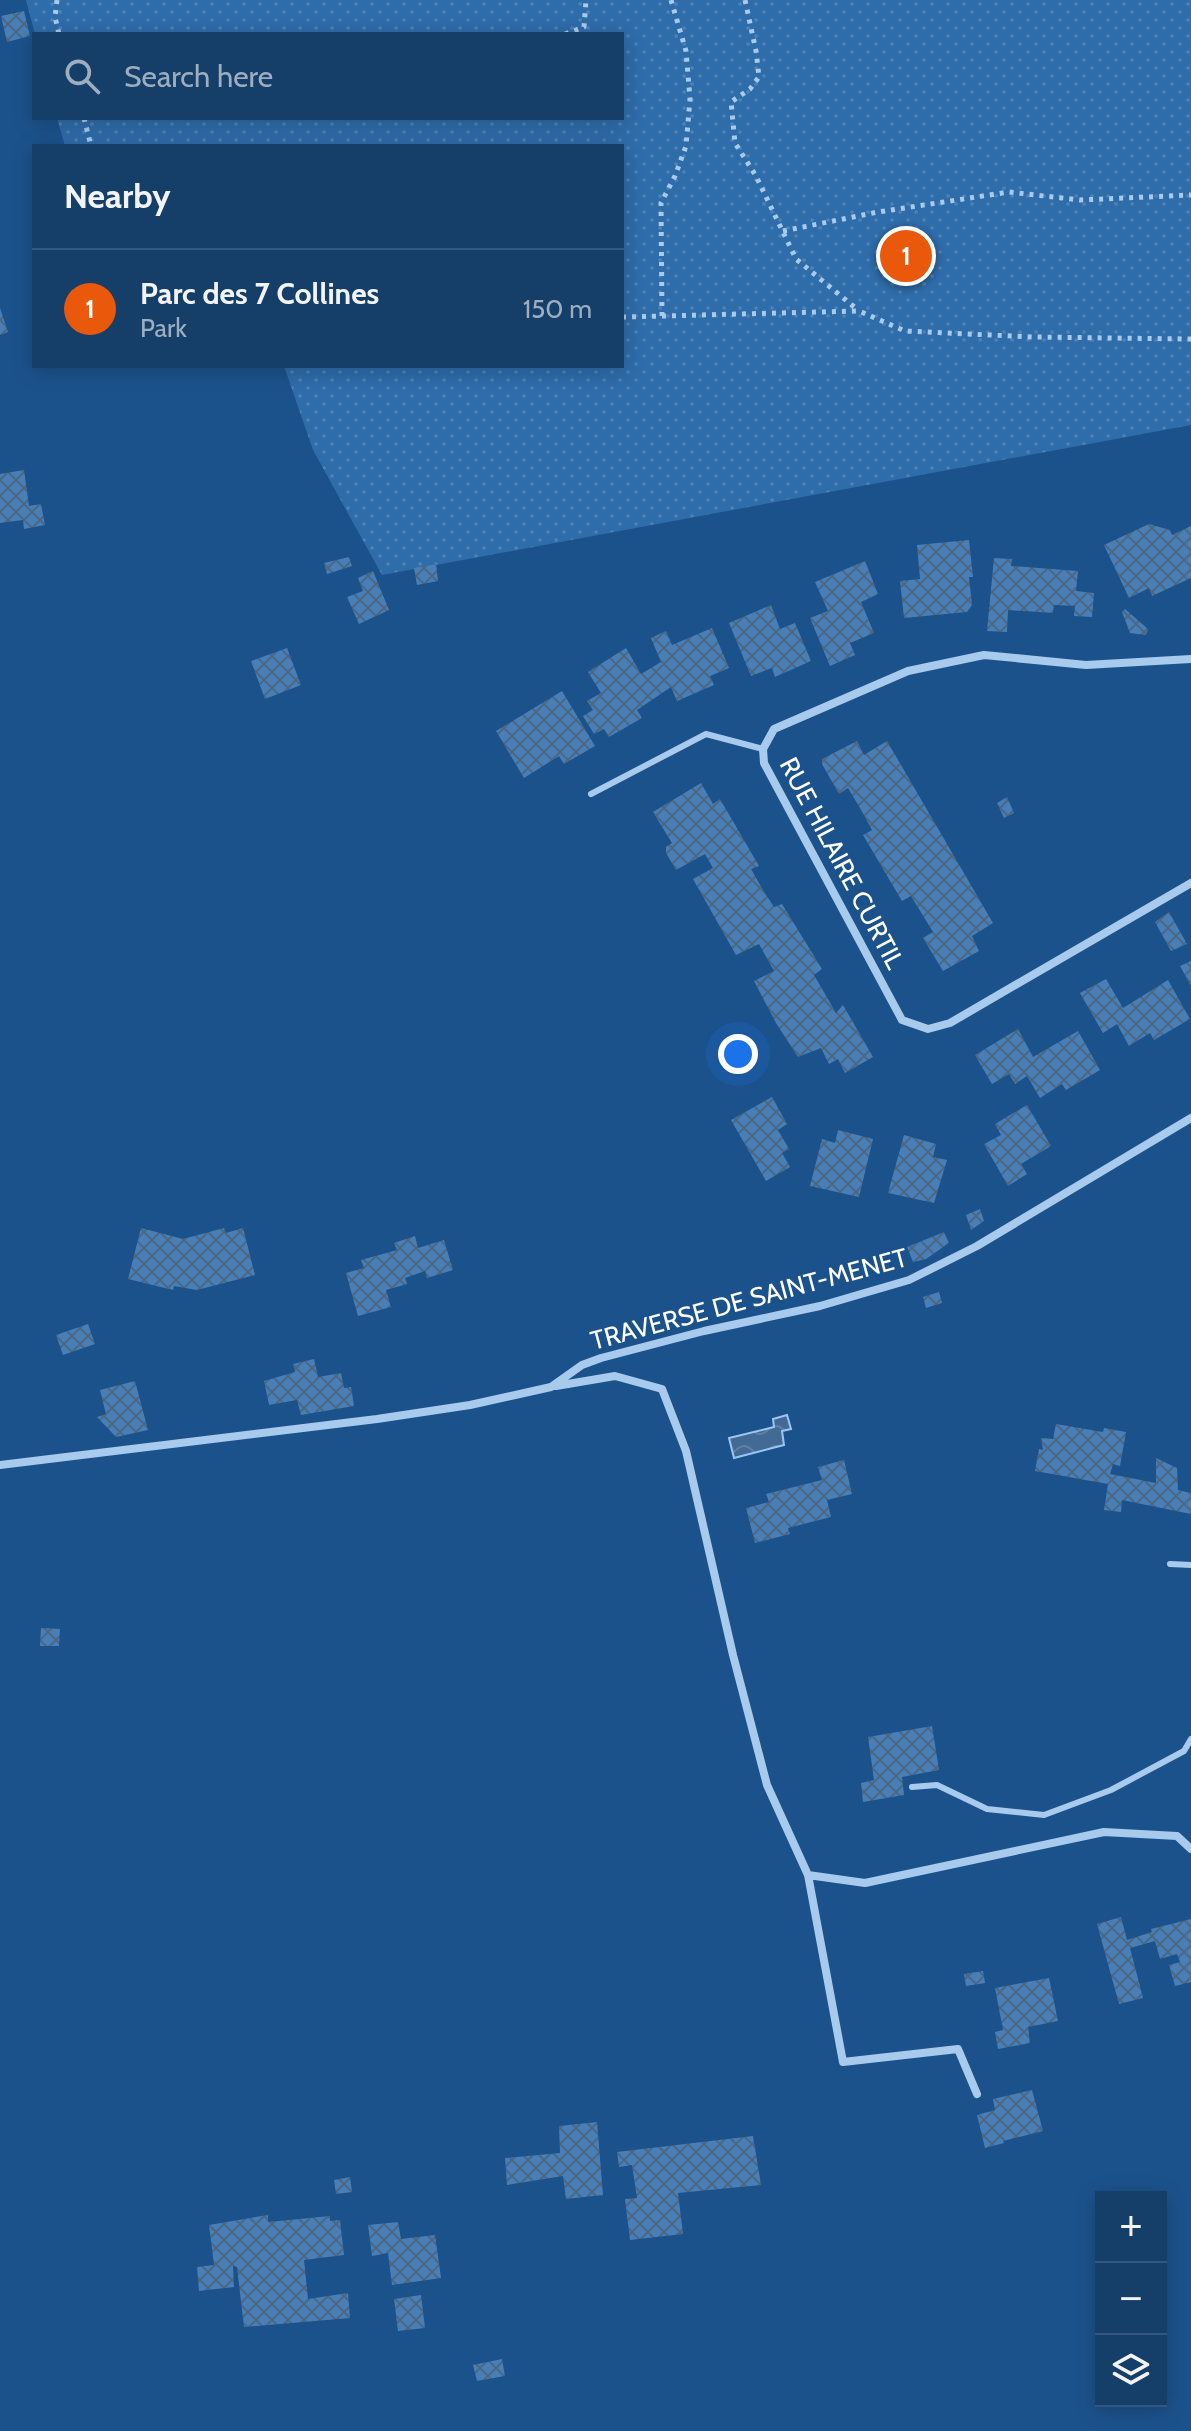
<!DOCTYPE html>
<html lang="en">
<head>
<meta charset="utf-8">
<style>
	body { margin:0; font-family:Cabin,sans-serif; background:#224971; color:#f1f3f6 }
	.controls { position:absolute; right:24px; bottom:24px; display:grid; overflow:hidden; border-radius:0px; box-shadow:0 4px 20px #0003 }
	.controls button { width:72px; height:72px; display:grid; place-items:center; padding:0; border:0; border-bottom:2px solid #34577d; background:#153e69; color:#f1f3f6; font:40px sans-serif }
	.you { position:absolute; left:738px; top:1054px; width:28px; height:28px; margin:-20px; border:6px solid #fff; border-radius:50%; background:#1a73e8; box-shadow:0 0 0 12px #1a73e833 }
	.badge { display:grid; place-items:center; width:52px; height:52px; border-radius:50%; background:#ea580c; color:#fff; font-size:26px; font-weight:700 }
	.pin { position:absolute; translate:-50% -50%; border:4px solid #fff; box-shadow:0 2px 8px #0006 }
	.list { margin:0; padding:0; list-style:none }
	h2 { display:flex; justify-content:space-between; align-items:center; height:104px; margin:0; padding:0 32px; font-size:34px }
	h2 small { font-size:26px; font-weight:400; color:#9daec0 }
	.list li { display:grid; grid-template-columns:52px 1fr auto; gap:24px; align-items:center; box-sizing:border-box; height:120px; padding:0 32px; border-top:2px solid #34577d }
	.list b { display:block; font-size:30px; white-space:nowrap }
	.list p { margin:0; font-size:26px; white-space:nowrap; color:#9daec0 }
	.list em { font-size:26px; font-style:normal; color:#9daec0 }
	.icon { flex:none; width:44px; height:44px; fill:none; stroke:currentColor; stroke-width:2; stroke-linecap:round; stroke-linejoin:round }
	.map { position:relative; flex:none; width:1191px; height:2431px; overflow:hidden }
	.search { position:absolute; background:#153e69; box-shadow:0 4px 20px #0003; left:32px; top:32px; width:592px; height:88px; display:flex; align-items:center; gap:20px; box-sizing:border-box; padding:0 28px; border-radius:0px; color:#9daec0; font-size:30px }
	.panel { position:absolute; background:#153e69; box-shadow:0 4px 20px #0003; left:32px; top:144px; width:592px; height:224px; border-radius:0px }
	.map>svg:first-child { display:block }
	.park { fill:url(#park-dots) }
	.water { fill:url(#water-waves); stroke:#9bc6ef; stroke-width:2 }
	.building { fill:url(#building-cross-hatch) }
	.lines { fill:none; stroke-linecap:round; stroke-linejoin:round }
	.path { stroke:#a8caed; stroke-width:5; stroke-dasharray:4 6; stroke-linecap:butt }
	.service { stroke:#a8caed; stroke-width:6 }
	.minor { stroke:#a8caed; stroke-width:8 }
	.labels { text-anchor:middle; stroke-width:6; stroke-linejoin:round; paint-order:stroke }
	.street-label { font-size:26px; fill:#fff; stroke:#1c528c }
</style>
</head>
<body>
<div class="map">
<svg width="1191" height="2431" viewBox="0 0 1191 2431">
	<defs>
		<pattern id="park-dots" width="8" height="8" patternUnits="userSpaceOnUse" patternTransform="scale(2)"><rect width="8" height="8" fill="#2f6caa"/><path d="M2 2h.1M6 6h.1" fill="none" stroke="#4e82b7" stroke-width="1.8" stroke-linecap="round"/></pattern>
		<pattern id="water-waves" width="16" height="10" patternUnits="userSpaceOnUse" patternTransform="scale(2)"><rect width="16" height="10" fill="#436a94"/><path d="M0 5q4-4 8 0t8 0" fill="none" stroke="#5f80a4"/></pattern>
		<pattern id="building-cross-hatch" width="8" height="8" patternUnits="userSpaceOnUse" patternTransform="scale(2)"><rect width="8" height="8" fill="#497eb6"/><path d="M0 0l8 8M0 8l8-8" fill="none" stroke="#4a6886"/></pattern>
	</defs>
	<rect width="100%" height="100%" fill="#1c528c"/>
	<path class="park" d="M26,0H1191V425L382,575L313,450L284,366H622V146H65L57,118H622V34H35Z"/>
	<path class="water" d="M787,1415L791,1429L782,1431L784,1445L734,1458L729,1438L774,1427L773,1419Z"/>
	<path class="building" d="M24,11L30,36L7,42L1,16Z
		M0,308L8,332L0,335Z
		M24,470L29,506L41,504L45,525L24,529L23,520L0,523V474Z
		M1149,524L1170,530L1172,535L1191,526V578L1152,596L1149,588L1129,598L1104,545Z
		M969,540L973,577H969L972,605L967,612L904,618L900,581L920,579L917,545Z
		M349,557L352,566L327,574L324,563Z
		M994,558L1012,559L1011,566L1078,571L1076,591L1094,593L1092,617L1074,616L1075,606L1054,605L1053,613L1008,610L1007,632L987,631Z
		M865,561L878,594L861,602L874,633L850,643L855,655L830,666L810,618L828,611L815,582Z
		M436,564L438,581L417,585L414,568Z
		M373,571L389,610L359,624L347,597L363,591L358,578Z
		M771,605L780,629L795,623L811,661L775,677L772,668L751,676L729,623Z
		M1125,609L1148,629L1146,635L1130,633L1122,612Z
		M712,628L729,668L710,676L714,685L677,701L671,687L637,710L642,718L609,737L604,729L594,734L583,716L593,710L587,701L601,693L588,672L626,648L641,674L661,662L651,638L666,631L672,645Z
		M287,648L301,685L265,699L251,661Z
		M562,691L595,746L564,764L559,756L524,778L496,731Z
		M857,741L864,755L887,741L993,923L972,936L979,951L943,971L923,938L933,932L911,896L902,901L863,835L872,830L860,808L848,788L839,794L822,764V759Z
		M701,783L713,804L720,799L759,866L751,869L763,890L774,907L782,904L822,969L814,975L836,1013L843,1005L873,1057L845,1073L838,1059L829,1064L821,1048L798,1057L776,1023L754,981L774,971L759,944L736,955L693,879L713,868L705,854L676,870L666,853V847L672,843L653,812Z
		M1007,797L1014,813L1004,818L997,803Z
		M1169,912L1187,944L1171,951L1155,922Z
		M1191,961V986L1180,966Z
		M1106,979L1123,1008L1168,980L1190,1019L1154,1040L1150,1033L1129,1046L1117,1024L1103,1033L1080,993Z
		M1018,1029L1033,1057L1078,1031L1100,1070L1066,1090L1062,1084L1040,1098L1027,1076L1015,1084L1009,1074L992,1084L975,1055Z
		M772,1097L787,1124L778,1130L789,1149L782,1153L790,1167L766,1181L731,1120Z
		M1027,1105L1051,1146L1021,1164L1027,1174L1008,1186L984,1144L1001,1135L995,1124Z
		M838,1130L873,1139L859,1197L810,1186L822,1139L835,1143Z
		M904,1135L936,1144L933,1157L947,1160L934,1203L888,1193Z
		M980,1209L984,1221L971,1230L966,1215Z
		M141,1228L183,1239L224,1228L226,1233L243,1228L255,1275L197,1290L174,1286L173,1290L128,1279Z
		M944,1232L949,1243L926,1259L913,1262L907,1247Z
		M415,1236L418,1248L444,1240L453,1270L427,1278L425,1271L405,1278L407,1284L386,1290L391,1307L358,1316L346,1273L364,1268L361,1260L397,1250L394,1243Z
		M939,1292L942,1303L926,1308L923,1297Z
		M88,1324L95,1344L63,1355L56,1335Z
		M314,1359L318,1377L341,1373L344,1388L351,1387L354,1406L301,1415L297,1400L269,1405L264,1381L295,1372L293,1364Z
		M135,1381L148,1430L116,1437L97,1417L106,1414L100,1390Z
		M1056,1424L1103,1432L1104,1428L1126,1432L1120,1466L1113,1464L1110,1474L1156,1483V1458L1177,1468L1178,1490L1191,1493V1514L1122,1500L1121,1512L1104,1510L1108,1484L1035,1471L1039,1449L1043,1450L1041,1438L1053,1439Z
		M844,1460L852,1494L827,1500L831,1517L788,1528L790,1534L755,1543L746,1508L769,1502L766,1494L822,1480L818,1467Z
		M41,1628L60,1629L59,1646H40Z
		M932,1726L939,1770L902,1777L904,1795L863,1802L861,1783L874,1780L868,1737Z
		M1121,1917L1127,1940L1152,1932L1151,1929L1191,1919V1982L1175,1986L1169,1965L1180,1962L1177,1954L1160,1959L1155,1941L1130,1948L1143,1998L1119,2004L1097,1924Z
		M983,1971L985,1983L966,1986L964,1974Z
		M1049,1978L1058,2021L1028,2027L1030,2043L998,2049L995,2032L1003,2030L995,1988Z
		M1032,2090L1043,2131L1003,2141L1004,2143L985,2148L977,2115L995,2110L993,2099Z
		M597,2122L603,2195L566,2199L563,2176L507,2185L505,2158L560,2153L559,2126Z
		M753,2136L761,2185L678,2193L683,2234L630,2240L625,2199L637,2198L632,2165L619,2167L617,2152Z
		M350,2177L352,2192L336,2194L334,2180Z
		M268,2215V2222L330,2216V2221L340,2220L344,2255L304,2260L308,2299L348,2293L350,2318L244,2327L237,2267L233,2266L234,2287L199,2291L197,2267L214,2265L209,2225Z
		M398,2222L401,2239L435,2235L441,2278L392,2285L388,2253L372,2256L368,2225Z
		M421,2295L425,2328L398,2331L394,2299Z
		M502,2359L505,2376L477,2381L473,2365Z"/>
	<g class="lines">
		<path class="path" d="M57,0L55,17L59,34
			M745,0L756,51L759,77L750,89L731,102L735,143L756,176L796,259L858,310
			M565,34L584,27L586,0
			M84,118L91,146
			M783,231L878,212L1009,192L1080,200L1191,195
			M662,316L661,203L675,176L686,146L690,99L686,51L671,0
			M622,317L859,311L905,331L1032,337L1191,339"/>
		<path class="service" d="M591,794L706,734L763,749
			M1170,1564L1191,1565
			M912,1787L937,1785L987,1809L1044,1815L1111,1790L1184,1751L1191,1739"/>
		<path class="minor" d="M1191,659L1086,665L984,655L908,671L774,729L763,749L764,763L902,1020L928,1029L950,1023L1191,883
			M556,1386L615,1376L662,1389L686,1451L733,1655L767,1785L808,1875L865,1883L1104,1832L1177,1836L1191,1849
			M0,1465L377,1419L470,1405L551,1387L582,1365L601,1358L704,1331L820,1306L909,1280L977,1246L1191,1118
			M808,1875L843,2062L958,2049L977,2094"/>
	</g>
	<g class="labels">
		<g class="street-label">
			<text transform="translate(842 863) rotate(62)" y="9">RUE HILAIRE CURTIL</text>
			<text transform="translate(749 1299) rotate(-15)" y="9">TRAVERSE DE SAINT-MENET</text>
		</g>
	</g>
</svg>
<div class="controls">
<button>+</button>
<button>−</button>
<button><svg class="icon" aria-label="layers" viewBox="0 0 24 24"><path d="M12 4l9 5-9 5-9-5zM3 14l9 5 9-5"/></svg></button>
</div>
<div class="you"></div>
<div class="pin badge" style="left:906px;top:256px">1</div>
<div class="search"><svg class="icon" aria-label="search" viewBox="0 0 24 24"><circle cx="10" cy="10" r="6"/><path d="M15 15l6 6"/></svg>Search here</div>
<section class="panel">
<h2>Nearby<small></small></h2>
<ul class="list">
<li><span class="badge">1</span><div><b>Parc des 7 Collines</b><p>Park</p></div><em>150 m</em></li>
</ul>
</section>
</div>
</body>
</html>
